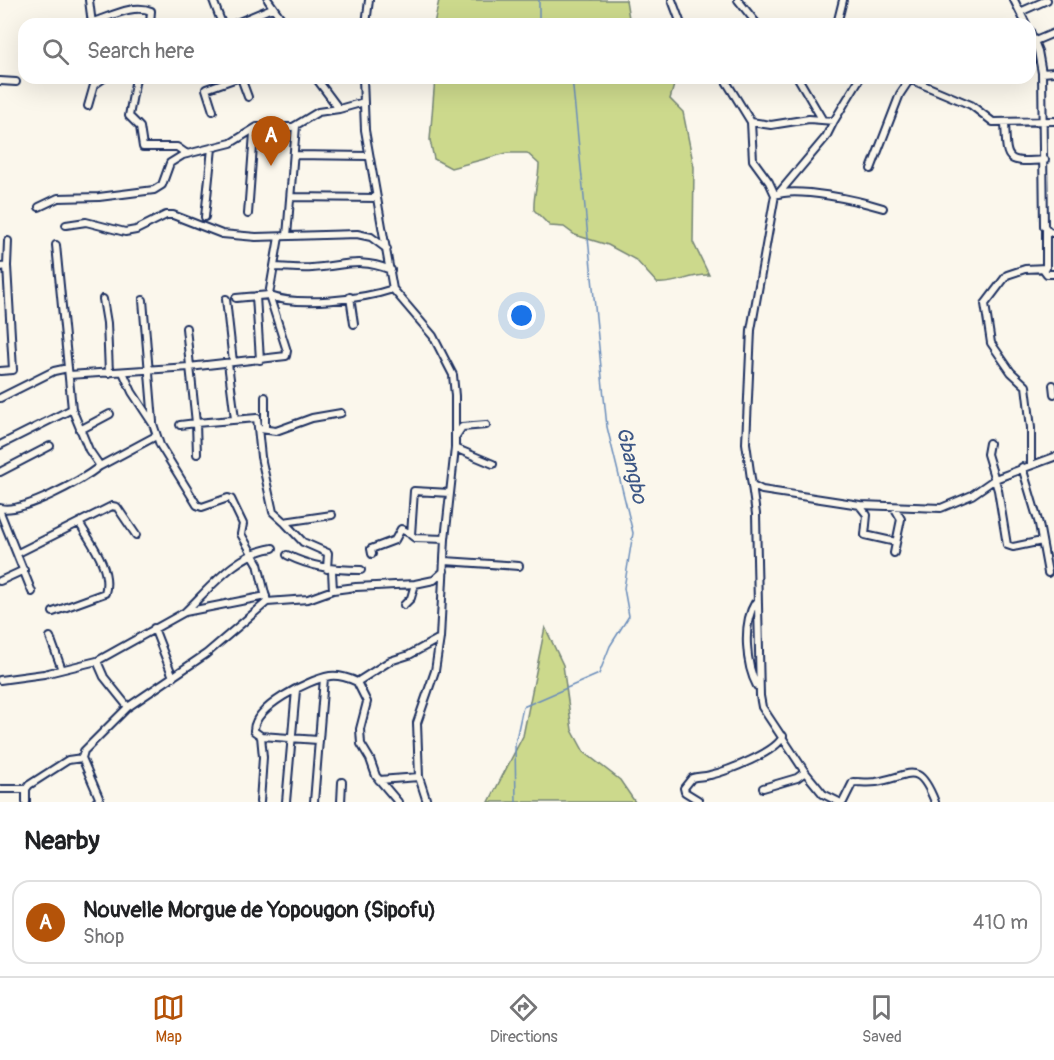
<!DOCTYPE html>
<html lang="en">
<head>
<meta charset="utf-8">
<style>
	body { margin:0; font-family:Pangolin,sans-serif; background:#f6f6f6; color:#202124 }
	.you { position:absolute; left:522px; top:316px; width:21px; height:21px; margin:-15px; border:4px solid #fff; border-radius:50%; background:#1a73e8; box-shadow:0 0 0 9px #1a73e833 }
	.badge { display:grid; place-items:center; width:39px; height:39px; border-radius:50%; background:#b45309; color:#fff; font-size:20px; font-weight:700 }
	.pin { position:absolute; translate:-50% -50px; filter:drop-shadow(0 2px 3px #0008) }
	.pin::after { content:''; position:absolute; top:32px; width:21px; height:18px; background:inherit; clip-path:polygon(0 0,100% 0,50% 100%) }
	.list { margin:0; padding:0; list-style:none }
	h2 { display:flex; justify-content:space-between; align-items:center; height:78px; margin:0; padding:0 24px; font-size:26px }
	h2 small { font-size:20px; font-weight:400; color:#757577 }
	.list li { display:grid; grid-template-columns:39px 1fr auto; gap:18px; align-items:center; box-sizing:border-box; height:84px; margin:0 12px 12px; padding:0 12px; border:2px solid #e0e0e0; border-radius:18px }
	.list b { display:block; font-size:22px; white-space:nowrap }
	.list p { margin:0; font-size:20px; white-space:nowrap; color:#757577 }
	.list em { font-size:20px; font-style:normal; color:#757577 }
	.icon { flex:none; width:33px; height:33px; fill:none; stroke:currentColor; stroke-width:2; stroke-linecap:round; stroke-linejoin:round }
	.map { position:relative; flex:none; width:1054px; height:802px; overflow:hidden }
	.search { position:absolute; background:#fff; box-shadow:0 6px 24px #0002; left:18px; right:18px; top:18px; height:66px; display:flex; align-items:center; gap:15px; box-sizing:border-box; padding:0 21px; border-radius:18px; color:#757577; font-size:22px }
	.sheet { height:174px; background:#fff }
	nav { display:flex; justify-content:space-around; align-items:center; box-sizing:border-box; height:84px; border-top:2px solid #e0e0e0; background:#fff; font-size:16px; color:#757577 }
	nav a { display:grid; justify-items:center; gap:3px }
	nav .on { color:#b45309 }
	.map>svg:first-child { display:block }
	.green { fill:#ccd98c; stroke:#748475; stroke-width:1.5 }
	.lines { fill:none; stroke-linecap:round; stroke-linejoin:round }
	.stream { stroke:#6a8dbb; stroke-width:1.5 }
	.street-casing { stroke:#1b2f5e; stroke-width:10 }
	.street { stroke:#fbf7ec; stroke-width:6 }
	.labels { text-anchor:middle; stroke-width:4.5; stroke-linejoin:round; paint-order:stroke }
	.water-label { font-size:21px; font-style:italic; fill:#3c5685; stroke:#fbf7ec }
</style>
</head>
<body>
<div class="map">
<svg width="1054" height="802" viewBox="0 0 1054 802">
	<rect width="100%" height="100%" fill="#fbf7ec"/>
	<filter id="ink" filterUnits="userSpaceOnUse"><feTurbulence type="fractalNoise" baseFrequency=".0167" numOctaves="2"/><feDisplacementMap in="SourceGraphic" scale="12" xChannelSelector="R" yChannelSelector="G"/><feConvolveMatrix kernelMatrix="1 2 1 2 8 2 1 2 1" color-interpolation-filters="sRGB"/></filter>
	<g filter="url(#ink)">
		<path class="green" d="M439,0H626L629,18L637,24H434Z
			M435,78H676L670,99L683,112L694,167L693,242L709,275C690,274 676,285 657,283L636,260L608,245L575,235L564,227L550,226L534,210C533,194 539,180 539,164L527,153H507L451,168L434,159L430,140Z
			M545,627L563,665L572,730L584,752L620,780L635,802H489L523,736Z"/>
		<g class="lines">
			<path class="stream" d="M539,0V24
				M516,802L515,744L523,707L599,674L610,646L629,616L624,588L633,533L607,427L572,78"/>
			<defs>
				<path id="street" d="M89,0L92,24
					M213,0L222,24
					M268,0L285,24
					M672,0L681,24
					M738,0L757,24
					M1014,0L1026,24
					M1020,12L1047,0
					M86,24C107,19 131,3 151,11L150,24
					M234,24L272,8
					M366,24L369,0
					M837,24L843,0
					M1030,31L1038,51L1042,73L1044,226L1049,232L1054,233
					M1035,41L1054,33
					M1042,73L1054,72
					M136,78L129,116L140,127L143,147H177L187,154
					M241,78L248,97
					M316,78L339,109L364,102
					M363,78L365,130L393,289L433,336L453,375L455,396V448L445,539L440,638L435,671L417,723L419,777L427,802
					M724,78L751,122L753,160L769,182L775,195L751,330L746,443L756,514L760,696L762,707L805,772L823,794L839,802
					M798,78L822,119
					M907,78L971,105L993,122L1054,121
					M0,81L16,82
					M88,106L94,85L104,78
					M213,111L206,89L237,78
					M751,122L771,125L809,119L834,121L860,78
					M1005,123C1007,161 1004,163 1045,160
					M294,155L369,156
					M871,169L900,94L910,79
					M779,193L826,137L834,121
					M775,195C797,186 860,201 883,208
					M292,197L377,198
					M39,207L58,198L99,197L154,190L162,185L170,163L183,155L231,143L257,127H293L318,112L339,109
					M248,214L254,133L257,127
					M205,217L212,148
					M66,225L86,222L125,232L136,230L166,215H173L222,234L256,237L357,234L371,237L387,249
					M287,236L296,126
					M56,245L72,409L89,450L100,466L156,436
					M7,266L8,241
					M0,267L7,266L13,370L0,371
					M274,267C286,267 299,269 312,268C344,266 359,257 391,270
					M1044,270L1047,274H1054
					M256,296L260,360
					M270,296C299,307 363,299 393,289
					M350,297L354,324
					M236,298L269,295L279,237
					M103,299L107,323L109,373
					M226,299L233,362
					M143,300L153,422
					M186,328L196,423L257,418L261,457L273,512L284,522L332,515
					M228,363L235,419
					M123,372L132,392L153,424L160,445L197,505L202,507L228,498L231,499L243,524L241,534L258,564L267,602
					M69,375L189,367L286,356L287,351L269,295
					M1053,385L1054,394
					M265,397V429
					M0,398L54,371L68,368
					M180,425L196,423L197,454
					M260,429L276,431L312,418L341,413
					M80,430L110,414
					M456,436L462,427L486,425
					M989,443L987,454L998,490L1007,545L1013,547L1042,541
					M0,445L72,409
					M455,448L493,464
					M1031,464V428L1026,386L1011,372L991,343L985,304L1007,275L1025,269L1046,268V230
					M1022,467L1039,524L1048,573
					M0,472L50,446
					M752,485L762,490L860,505L941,508L972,495L995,479L1054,457
					M860,506L867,515L865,535L896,542
					M0,508C22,514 82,480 100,466
					M0,512L32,592
					M285,523L303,542L328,553L327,569
					M445,539L415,538L411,535L414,491L450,493
					M18,553L112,506L117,507L136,535
					M894,553L901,519L894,507
					M372,554L371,549L395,540L401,529L411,534
					M287,555C311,567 334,570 361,570
					M445,561L519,566
					M332,571L333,590
					M0,581L24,570
					M755,603C742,624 746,666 757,686
					M404,605L411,598L415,584
					M53,612L105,593C112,569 91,543 80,524
					M185,612C210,588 237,553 273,548
					M154,628L173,677
					M50,637L61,667
					M97,661L104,677L128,707
					M0,680L44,674L97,661L185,612L266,596
					M357,682L390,661L409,655L440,638
					M318,740L261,736L254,731C253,707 308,680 330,676C338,675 350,678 357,682L367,702L360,729L361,744L370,759L376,776L398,802
					M379,780L419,777
					M763,788L797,778L805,772
					M0,789H26
					M698,800L685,792L684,788L692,778C698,776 704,777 710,775C728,771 777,752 783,736
					M26,802V789L29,785L68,760L82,758
					M96,802L100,800L82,758L84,751L128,707L206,654L267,602L308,599L333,590L356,587L415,584L434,580L444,571
					M260,802L263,757L261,736
					M286,802L296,690
					M314,802L324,678
					M341,802L342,782
					M843,802L853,782C861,782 869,783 876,782C911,776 918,759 935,802"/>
			</defs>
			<use href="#street" class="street-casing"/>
			<use href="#street" class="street"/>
		</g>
	</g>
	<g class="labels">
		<g class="water-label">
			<text transform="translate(632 465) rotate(77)" y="7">Gbangbo</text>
		</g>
	</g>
</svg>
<div class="you"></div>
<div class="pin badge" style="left:271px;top:166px">A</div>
<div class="search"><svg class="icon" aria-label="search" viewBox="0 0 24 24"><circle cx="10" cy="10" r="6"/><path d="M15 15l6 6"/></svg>Search here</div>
</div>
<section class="sheet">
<h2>Nearby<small></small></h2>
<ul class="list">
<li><span class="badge">A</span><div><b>Nouvelle Morgue de Yopougon (Sipofu)</b><p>Shop</p></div><em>410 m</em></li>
</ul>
</section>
<nav>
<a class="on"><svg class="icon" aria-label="map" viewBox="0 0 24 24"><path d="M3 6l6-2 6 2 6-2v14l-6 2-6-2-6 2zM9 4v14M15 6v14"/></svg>Map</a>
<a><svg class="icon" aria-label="directions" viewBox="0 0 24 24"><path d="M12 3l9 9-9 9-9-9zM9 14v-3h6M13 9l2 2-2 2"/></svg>Directions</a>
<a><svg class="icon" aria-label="saved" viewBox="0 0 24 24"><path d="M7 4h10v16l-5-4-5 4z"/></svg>Saved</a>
</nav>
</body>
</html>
